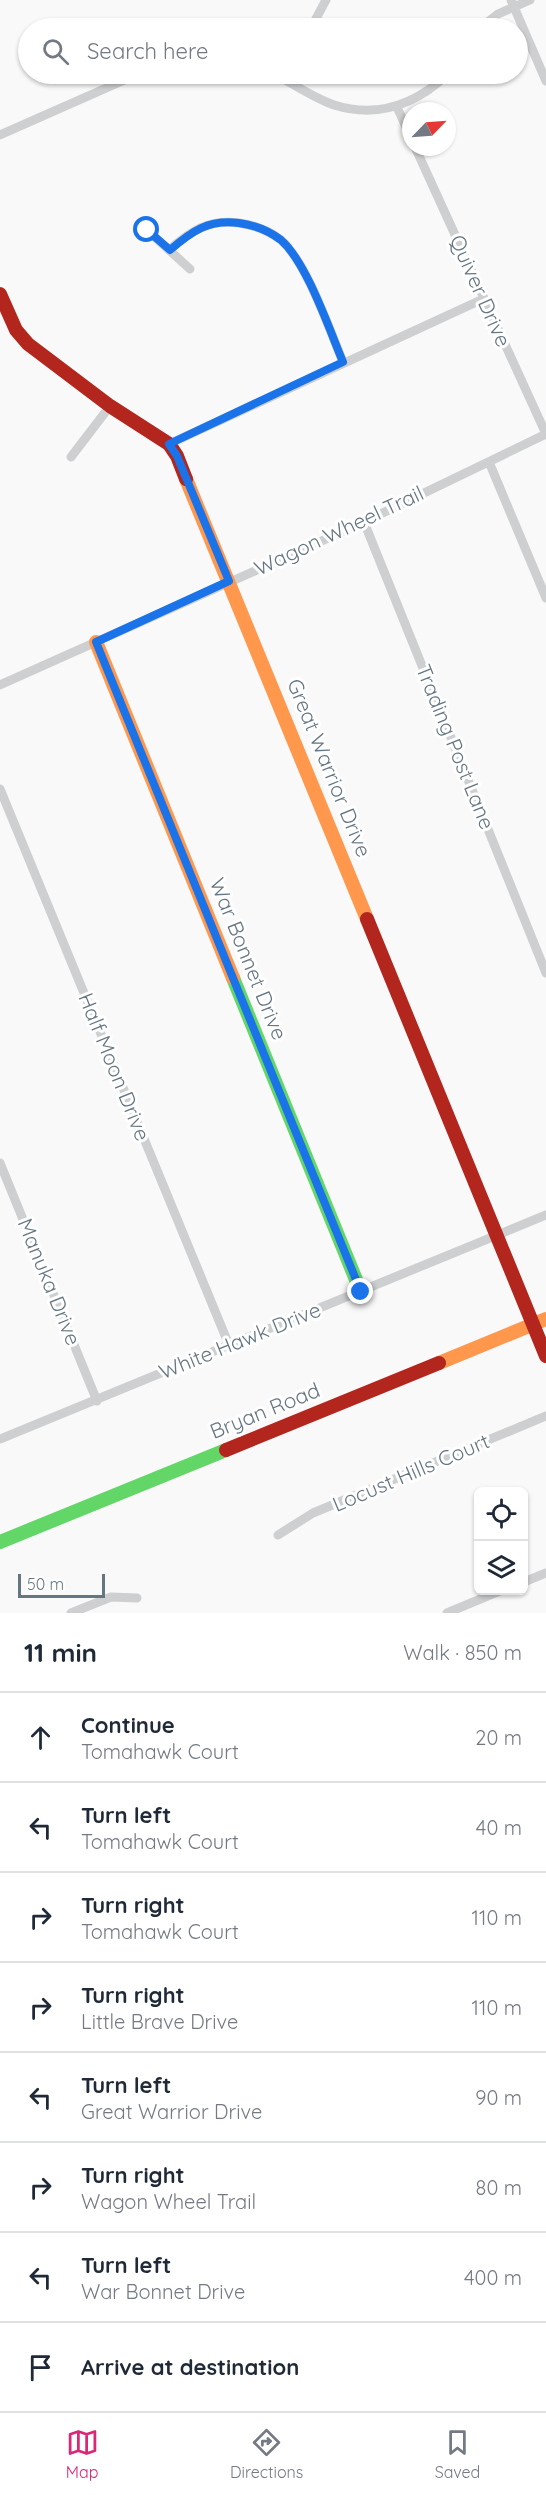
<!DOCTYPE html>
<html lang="en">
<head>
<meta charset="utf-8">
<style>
	body { margin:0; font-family:Quicksand,sans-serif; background:#f6f6f7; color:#1f2937 }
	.controls { position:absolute; right:18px; bottom:18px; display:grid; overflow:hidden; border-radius:9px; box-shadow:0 2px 4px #0004 }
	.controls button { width:54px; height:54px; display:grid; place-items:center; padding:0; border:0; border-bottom:2px solid #e0e1e3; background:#fff; color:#1f2937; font:30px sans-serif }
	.compass { position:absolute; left:402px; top:102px; width:54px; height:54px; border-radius:50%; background:#fff; box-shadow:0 2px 4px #0004; rotate:65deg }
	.scale { position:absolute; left:18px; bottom:15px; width:87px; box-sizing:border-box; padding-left:6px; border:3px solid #657683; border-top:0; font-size:16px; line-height:21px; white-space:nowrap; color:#657683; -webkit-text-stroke:4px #fff; paint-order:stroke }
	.stop { position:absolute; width:18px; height:18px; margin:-14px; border:4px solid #1a73e8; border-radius:50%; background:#fff }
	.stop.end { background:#1a73e8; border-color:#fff; box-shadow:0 2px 6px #0008 }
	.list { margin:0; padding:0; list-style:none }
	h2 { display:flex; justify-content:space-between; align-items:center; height:78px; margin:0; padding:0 24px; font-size:26px }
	h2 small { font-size:20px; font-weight:400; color:#747a83 }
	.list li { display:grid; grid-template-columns:39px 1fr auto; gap:18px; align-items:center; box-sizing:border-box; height:90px; padding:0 24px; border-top:2px solid #e0e1e3 }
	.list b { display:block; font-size:22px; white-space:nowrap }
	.list p { margin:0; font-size:20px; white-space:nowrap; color:#747a83 }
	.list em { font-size:20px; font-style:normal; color:#747a83 }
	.icon { flex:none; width:33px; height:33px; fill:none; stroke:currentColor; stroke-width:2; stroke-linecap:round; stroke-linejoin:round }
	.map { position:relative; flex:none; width:546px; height:1613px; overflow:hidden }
	.search { position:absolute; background:#fff; box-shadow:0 2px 4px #0004; left:18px; right:18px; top:18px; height:66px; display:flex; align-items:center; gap:15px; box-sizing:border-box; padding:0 21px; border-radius:33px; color:#747a83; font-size:22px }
	.sheet { height:798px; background:#fff }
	nav { display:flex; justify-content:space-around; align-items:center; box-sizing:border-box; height:84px; border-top:2px solid #e0e1e3; background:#fff; font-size:16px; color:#747a83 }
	nav a { display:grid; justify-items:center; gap:3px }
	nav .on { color:#db2777 }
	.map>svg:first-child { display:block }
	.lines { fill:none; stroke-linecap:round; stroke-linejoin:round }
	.street { stroke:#cecfd0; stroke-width:9 }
	.fast { stroke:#63d668; stroke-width:14 }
	.slow { stroke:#ff974d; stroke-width:14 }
	.jam { stroke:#b3261e; stroke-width:14 }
	.route { stroke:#1a73e8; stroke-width:8 }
	.labels { text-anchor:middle; stroke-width:6; stroke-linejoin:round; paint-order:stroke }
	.street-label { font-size:21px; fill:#657683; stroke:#fff }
</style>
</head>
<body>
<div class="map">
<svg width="546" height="1613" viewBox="0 0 546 1613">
	<rect width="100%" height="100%" fill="#f9f9f9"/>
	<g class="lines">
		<path class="street" d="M511,0L546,81
			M311,28L326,0
			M480,28L498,14L530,0
			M273,74C293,83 313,98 334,105C379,119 416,104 448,74
			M397,107L411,138
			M0,135L138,74
			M415,147L546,434
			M147,230L190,269
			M169,250C191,231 208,219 239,223C254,225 268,230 281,240C307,263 329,329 343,362
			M169,444L483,299
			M71,457L110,406
			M489,462L546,598
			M364,522L546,973
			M0,685L364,522L546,434
			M0,789L229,1345
			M0,1163L97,1401
			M0,1439L546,1215
			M278,1535L313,1513L546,1416
			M524,1582L546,1573
			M71,1613L111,1597L137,1598
			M447,1613L502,1590"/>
		<path class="fast" d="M233,978L361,1292
			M0,1542L226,1450"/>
		<path class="slow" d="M186,479L367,919
			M96,642L233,978
			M439,1363L546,1319"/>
		<path class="jam" d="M0,294L16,330L28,344L110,406L169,444L177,456L186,479
			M367,919L546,1356
			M226,1450L439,1363"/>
	</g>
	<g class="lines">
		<path class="route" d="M147,230L170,250C192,231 209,219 239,223C254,225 268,230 281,240C307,263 329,329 343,362L169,444L177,456L229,581L96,642L361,1292"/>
	</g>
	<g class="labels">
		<g class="street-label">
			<text transform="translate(480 291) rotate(66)" y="7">Quiver Drive</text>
			<text transform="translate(339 531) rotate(-25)" y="7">Wagon Wheel Trail</text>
			<text transform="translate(455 747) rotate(68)" y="7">Trading Post Lane</text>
			<text transform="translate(329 768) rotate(68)" y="7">Great Warrior Drive</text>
			<text transform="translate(248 959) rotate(68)" y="7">War Bonnet Drive</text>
			<text transform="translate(114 1067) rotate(68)" y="7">Half Moon Drive</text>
			<text transform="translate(49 1282) rotate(68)" y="7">Manuka Drive</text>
			<text transform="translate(240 1341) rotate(-22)" y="7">White Hawk Drive</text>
			<text transform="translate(265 1411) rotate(-22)" y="7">Bryan Road</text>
			<text transform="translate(411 1473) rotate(-23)" y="7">Locust Hills Court</text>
		</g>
	</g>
</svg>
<div class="controls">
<button><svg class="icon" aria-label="locate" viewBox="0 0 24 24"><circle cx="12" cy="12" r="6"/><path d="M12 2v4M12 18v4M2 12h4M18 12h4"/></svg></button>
<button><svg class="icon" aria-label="layers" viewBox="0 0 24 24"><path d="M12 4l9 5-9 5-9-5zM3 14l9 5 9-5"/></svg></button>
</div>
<svg class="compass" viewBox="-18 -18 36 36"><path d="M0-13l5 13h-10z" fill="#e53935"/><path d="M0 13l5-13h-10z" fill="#747a83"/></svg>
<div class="scale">50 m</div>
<div class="stop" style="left:147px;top:230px"></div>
<div class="stop end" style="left:361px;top:1292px"></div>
<div class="search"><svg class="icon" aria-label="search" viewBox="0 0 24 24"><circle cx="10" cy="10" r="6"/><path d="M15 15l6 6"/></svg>Search here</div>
</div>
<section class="sheet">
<h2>11 min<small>Walk · 850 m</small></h2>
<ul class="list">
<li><svg class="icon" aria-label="ahead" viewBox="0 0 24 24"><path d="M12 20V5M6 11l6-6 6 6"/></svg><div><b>Continue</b><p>Tomahawk Court</p></div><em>20 m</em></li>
<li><svg class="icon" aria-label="left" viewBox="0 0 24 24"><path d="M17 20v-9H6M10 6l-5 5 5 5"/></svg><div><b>Turn left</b><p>Tomahawk Court</p></div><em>40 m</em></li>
<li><svg class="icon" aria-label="right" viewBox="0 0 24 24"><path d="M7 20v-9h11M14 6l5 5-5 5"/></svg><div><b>Turn right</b><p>Tomahawk Court</p></div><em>110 m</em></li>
<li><svg class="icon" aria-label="right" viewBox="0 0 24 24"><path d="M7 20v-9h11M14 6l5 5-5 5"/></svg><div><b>Turn right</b><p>Little Brave Drive</p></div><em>110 m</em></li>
<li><svg class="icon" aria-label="left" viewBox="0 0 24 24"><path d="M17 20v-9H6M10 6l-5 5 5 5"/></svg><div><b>Turn left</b><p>Great Warrior Drive</p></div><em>90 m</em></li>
<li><svg class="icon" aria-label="right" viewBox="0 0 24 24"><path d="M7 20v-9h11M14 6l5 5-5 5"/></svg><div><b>Turn right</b><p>Wagon Wheel Trail</p></div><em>80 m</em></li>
<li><svg class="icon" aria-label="left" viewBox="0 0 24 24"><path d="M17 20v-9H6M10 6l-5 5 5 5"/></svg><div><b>Turn left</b><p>War Bonnet Drive</p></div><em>400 m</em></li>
<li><svg class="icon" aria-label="arrive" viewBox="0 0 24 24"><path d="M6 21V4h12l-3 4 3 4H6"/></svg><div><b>Arrive at destination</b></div></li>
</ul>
</section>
<nav>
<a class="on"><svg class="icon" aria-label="map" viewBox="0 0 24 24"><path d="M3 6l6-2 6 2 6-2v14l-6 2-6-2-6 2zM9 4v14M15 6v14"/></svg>Map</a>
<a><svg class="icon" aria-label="directions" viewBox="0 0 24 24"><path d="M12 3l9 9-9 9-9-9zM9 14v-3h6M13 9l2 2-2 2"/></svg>Directions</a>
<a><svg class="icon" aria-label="saved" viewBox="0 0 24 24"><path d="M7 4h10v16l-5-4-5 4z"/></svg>Saved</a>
</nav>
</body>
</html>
